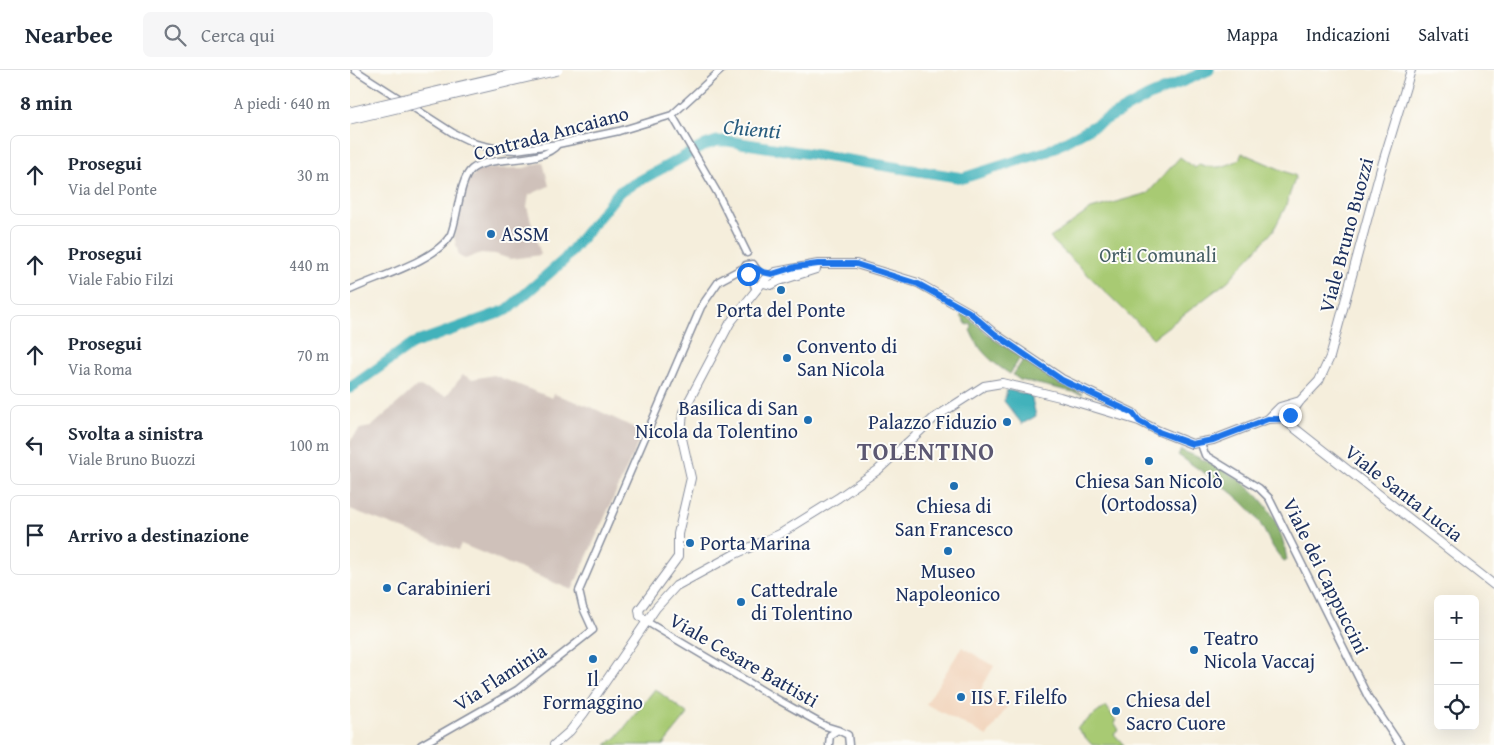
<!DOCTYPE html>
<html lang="it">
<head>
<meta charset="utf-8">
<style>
	body { margin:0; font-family:"Gentium Book Plus",serif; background:#f6f6f7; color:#1f2937 }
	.controls { position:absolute; right:15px; bottom:15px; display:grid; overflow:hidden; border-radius:8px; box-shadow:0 5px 20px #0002 }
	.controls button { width:45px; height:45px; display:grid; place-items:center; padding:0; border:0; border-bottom:1px solid #e0e1e3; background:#fff; color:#1f2937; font:25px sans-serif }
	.stop { position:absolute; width:15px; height:15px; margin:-11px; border:4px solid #1a73e8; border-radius:50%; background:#fff }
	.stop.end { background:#1a73e8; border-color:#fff; box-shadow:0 1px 5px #0008 }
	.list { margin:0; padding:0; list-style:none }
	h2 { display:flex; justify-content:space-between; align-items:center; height:65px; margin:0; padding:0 20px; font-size:21px }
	h2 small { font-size:16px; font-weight:400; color:#747a83 }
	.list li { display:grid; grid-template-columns:32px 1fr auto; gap:15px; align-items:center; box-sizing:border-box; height:80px; margin:0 10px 10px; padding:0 10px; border:1px solid #e0e1e3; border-radius:8px }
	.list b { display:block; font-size:19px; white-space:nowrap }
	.list p { margin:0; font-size:16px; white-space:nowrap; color:#747a83 }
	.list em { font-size:16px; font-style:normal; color:#747a83 }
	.icon { flex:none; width:28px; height:28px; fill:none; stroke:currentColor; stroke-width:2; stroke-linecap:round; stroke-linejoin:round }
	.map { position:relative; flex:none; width:1144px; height:675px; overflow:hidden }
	header { display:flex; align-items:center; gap:30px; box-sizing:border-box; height:70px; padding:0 25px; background:#fff; border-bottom:1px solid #e0e1e3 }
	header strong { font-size:24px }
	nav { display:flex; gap:28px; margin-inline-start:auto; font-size:18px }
	.search { width:350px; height:45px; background:#f6f6f7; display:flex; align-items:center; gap:12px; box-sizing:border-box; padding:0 18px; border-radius:8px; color:#747a83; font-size:19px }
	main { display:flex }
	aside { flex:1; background:#fff }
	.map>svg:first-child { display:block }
	.built { fill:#f2d5bd }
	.industrial { fill:#cfc1ba }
	.green { fill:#a8ca73; stroke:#627c68 }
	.forest { fill:#86ae65; stroke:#506e62 }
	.water { fill:#42b2bb; stroke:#2e708c }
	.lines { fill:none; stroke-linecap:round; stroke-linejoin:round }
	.river { stroke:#42b2bb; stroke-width:11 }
	.minor-casing { stroke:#888e9d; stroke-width:9 }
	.major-casing { stroke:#888e9d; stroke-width:10 }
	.minor { stroke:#fff; stroke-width:6 }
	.major { stroke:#fff; stroke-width:8 }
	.highway-bridge-casing { stroke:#888e9d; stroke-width:11; stroke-linecap:butt }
	.highway-bridge { stroke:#fff; stroke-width:9 }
	.route { stroke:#1a73e8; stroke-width:6 }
	.poi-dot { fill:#1f6fb2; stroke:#fdfcf7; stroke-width:2 }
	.labels { text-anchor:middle; stroke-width:4; stroke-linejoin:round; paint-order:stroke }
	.street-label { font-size:20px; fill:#1b2f5e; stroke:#fdfcf7 }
	.poi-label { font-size:20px; fill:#1b2f5e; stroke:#fdfcf7; text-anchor:start }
	.park-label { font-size:20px; fill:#455e64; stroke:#fdfcf7 }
	.water-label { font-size:21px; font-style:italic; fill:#295d7f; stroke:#fdfcf7 }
	.district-label { font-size:25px; font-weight:bold; letter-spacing:1px; fill:#5c5872; stroke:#fdfcf7 }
</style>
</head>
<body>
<header>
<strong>Nearbee</strong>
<div class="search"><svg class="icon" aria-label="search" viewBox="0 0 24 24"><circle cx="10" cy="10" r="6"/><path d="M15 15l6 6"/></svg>Cerca qui</div>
<nav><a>Mappa</a><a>Indicazioni</a><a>Salvati</a></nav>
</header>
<main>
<aside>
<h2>8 min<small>A piedi · 640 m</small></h2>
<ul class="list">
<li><svg class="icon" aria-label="ahead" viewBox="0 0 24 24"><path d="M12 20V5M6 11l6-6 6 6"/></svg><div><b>Prosegui</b><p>Via del Ponte</p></div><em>30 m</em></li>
<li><svg class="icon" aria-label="ahead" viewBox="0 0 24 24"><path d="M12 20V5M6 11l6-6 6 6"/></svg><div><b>Prosegui</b><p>Viale Fabio Filzi</p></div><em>440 m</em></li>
<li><svg class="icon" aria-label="ahead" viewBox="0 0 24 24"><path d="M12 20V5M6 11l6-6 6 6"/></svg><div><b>Prosegui</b><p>Via Roma</p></div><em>70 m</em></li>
<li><svg class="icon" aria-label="left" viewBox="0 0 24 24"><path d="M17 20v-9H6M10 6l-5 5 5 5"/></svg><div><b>Svolta a sinistra</b><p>Viale Bruno Buozzi</p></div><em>100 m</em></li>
<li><svg class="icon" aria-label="arrive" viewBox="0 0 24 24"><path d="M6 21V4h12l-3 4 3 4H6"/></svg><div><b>Arrivo a destinazione</b></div></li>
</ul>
</aside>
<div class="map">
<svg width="1144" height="675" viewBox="0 0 1144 675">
	<rect width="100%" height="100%" fill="#fdfcf7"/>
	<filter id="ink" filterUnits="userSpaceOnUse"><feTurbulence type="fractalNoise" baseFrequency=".02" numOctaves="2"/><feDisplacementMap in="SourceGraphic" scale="10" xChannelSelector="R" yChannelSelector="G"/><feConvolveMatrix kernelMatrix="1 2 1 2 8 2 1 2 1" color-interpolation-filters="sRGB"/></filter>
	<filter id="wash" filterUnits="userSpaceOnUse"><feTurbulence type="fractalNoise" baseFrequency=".0096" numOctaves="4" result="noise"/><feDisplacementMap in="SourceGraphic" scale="20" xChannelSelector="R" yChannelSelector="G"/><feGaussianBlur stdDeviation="1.12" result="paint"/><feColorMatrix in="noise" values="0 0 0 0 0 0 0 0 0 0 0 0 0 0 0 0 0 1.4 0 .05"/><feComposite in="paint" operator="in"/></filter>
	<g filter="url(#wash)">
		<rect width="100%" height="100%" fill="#f5eedc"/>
		<path class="built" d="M612,577L644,596L631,619L657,637L637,666L576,634Z"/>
		<path class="industrial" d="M193,92L199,116L179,125L177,137L191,185L160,189L145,184L131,183L115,189L109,186L104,166L118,111L129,99L174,98Z
			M113,305L122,309L144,305L202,328L204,324L241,337L293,362L222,520L111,474L108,480L0,439V371L10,359L21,357L67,316L96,326Z"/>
		<path class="green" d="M892,83L946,106L935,138L923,161L878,211L803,268L700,168L741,139L798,123L830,87L845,98L849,94C865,100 874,97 889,90Z
			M305,619L338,644L313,675H256L267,667Z
			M756,636L766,651L764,652L769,660L764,664L774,675H742L727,658Z"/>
		<path class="forest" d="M613,243L645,270L732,324L670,310L663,305L673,290L670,288L660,304C641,292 628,280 620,260L622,258L621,254L617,255L611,246Z
			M831,380C887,403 928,427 937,490L934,491C917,474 916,457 900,440C880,418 852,402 828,385Z"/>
		<path class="water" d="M657,320L681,325L686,346L672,354L654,331Z"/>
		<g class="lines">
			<path class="river" d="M0,318L62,274L157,240L214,190L269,122L355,75L367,71H378L613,108L698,81L797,27L859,0"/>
		</g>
	</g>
	<g filter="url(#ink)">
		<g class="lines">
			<defs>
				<path id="minor" d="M5,0L103,63L126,74L148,79L166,80L208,74L269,61L322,45L371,0
					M322,45L368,124L397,183
					M396,203V195L403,194L407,200L401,205
					M401,205L406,221
					M0,220C27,207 88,190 101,164C108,147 109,110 122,99C141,84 191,96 208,74
					M851,374L855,385L909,418L919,428L1018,627L1050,675
					M297,552L425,628L475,656L488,660
					M71,675L167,620L243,560L233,538L229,521L351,237L369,211L395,197
					M479,675L480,665L488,660L498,665L499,675"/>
				<path id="major" d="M429,211L466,199
					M414,213L421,215L429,211L430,207
					M918,349L938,348L950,331L969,311L980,287L1030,102L1061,0
					M933,349L1144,515
					M297,552L290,546L289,540L328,487V464L341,408L331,364L333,342L380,253L415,209L426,202L468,194H506L568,213L619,242L645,264L712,309L783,343L789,351
					M204,675L220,661L234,643L306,538L326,516L383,485L430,464L488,428L528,400L584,348L634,316L652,313L710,327L789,351L809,361L842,374L863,370L907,353L918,349L930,337L950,331"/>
			</defs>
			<use href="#minor" class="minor-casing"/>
			<use href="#major" class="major-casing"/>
			<use href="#minor" class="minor"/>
			<use href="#major" class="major"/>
			<defs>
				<path id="highway-bridge" d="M0,42L180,0
					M0,49L208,0"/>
			</defs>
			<use href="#highway-bridge" class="highway-bridge-casing"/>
			<use href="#highway-bridge" class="highway-bridge"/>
		</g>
	</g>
	<g class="lines" filter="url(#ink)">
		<path class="route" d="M398,204H404L406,198L413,202L422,204L445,197L468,194H506L568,214L619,242L645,264L712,310L783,343L789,351L809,362L842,374L863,370L918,349H936L940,345"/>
	</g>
	<g class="poi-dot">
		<circle cx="141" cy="164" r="5"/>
		<circle cx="431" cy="220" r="5"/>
		<circle cx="437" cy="288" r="5"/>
		<circle cx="458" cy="350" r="5"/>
		<circle cx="657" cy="352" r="5"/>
		<circle cx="799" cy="391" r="5"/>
		<circle cx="604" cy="416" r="5"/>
		<circle cx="340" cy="473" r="5"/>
		<circle cx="598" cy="481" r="5"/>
		<circle cx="37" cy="518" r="5"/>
		<circle cx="391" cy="532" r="5"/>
		<circle cx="844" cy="580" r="5"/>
		<circle cx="243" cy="589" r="5"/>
		<circle cx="611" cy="627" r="5"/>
		<circle cx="766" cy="641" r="5"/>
	</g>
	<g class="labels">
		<g class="street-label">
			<text transform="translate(201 63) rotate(-15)" y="7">Contrada Ancaiano</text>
			<text transform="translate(996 165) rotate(-75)" y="7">Viale Bruno Buozzi</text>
			<text transform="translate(1054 423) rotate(38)" y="7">Viale Santa Lucia</text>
			<text transform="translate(976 506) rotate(64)" y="7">Viale dei Cappuccini</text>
			<text transform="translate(394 590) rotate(30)" y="7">Viale Cesare Battisti</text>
			<text transform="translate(150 607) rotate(-33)" y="7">Via Flaminia</text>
		</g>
		<g class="poi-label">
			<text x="151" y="171">ASSM</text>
			<text x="431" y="247" text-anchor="middle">Porta del Ponte</text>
			<text x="447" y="283">Convento di<tspan x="447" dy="23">San Nicola</tspan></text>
			<text x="448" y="345" text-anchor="end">Basilica di San<tspan x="448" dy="23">Nicola da Tolentino</tspan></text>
			<text x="647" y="359" text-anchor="end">Palazzo Fiduzio</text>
			<text x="799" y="418" text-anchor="middle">Chiesa San Nicolò<tspan x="799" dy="23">(Ortodossa)</tspan></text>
			<text x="604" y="443" text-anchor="middle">Chiesa di<tspan x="604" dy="23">San Francesco</tspan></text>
			<text x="350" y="480">Porta Marina</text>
			<text x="598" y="508" text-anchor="middle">Museo<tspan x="598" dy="23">Napoleonico</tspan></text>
			<text x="47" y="525">Carabinieri</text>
			<text x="401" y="527">Cattedrale<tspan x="401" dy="23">di Tolentino</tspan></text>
			<text x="854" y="575">Teatro<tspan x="854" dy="23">Nicola Vaccaj</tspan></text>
			<text x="243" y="616" text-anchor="middle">Il<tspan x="243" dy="23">Formaggino</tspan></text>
			<text x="621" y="634">IIS F. Filelfo</text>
			<text x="776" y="637">Chiesa del<tspan x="776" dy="23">Sacro Cuore</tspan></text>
		</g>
		<g class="park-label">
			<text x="808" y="192">Orti Comunali</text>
		</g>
		<g class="water-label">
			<text transform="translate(402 59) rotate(5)" y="7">Chienti</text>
		</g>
		<g class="district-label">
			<text x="576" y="390">TOLENTINO</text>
		</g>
	</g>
</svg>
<div class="controls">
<button>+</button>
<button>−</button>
<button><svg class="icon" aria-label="locate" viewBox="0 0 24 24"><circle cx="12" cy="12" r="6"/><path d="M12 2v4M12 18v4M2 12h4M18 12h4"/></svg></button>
</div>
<div class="stop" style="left:398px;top:204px"></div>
<div class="stop end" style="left:940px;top:345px"></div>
</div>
</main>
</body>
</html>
